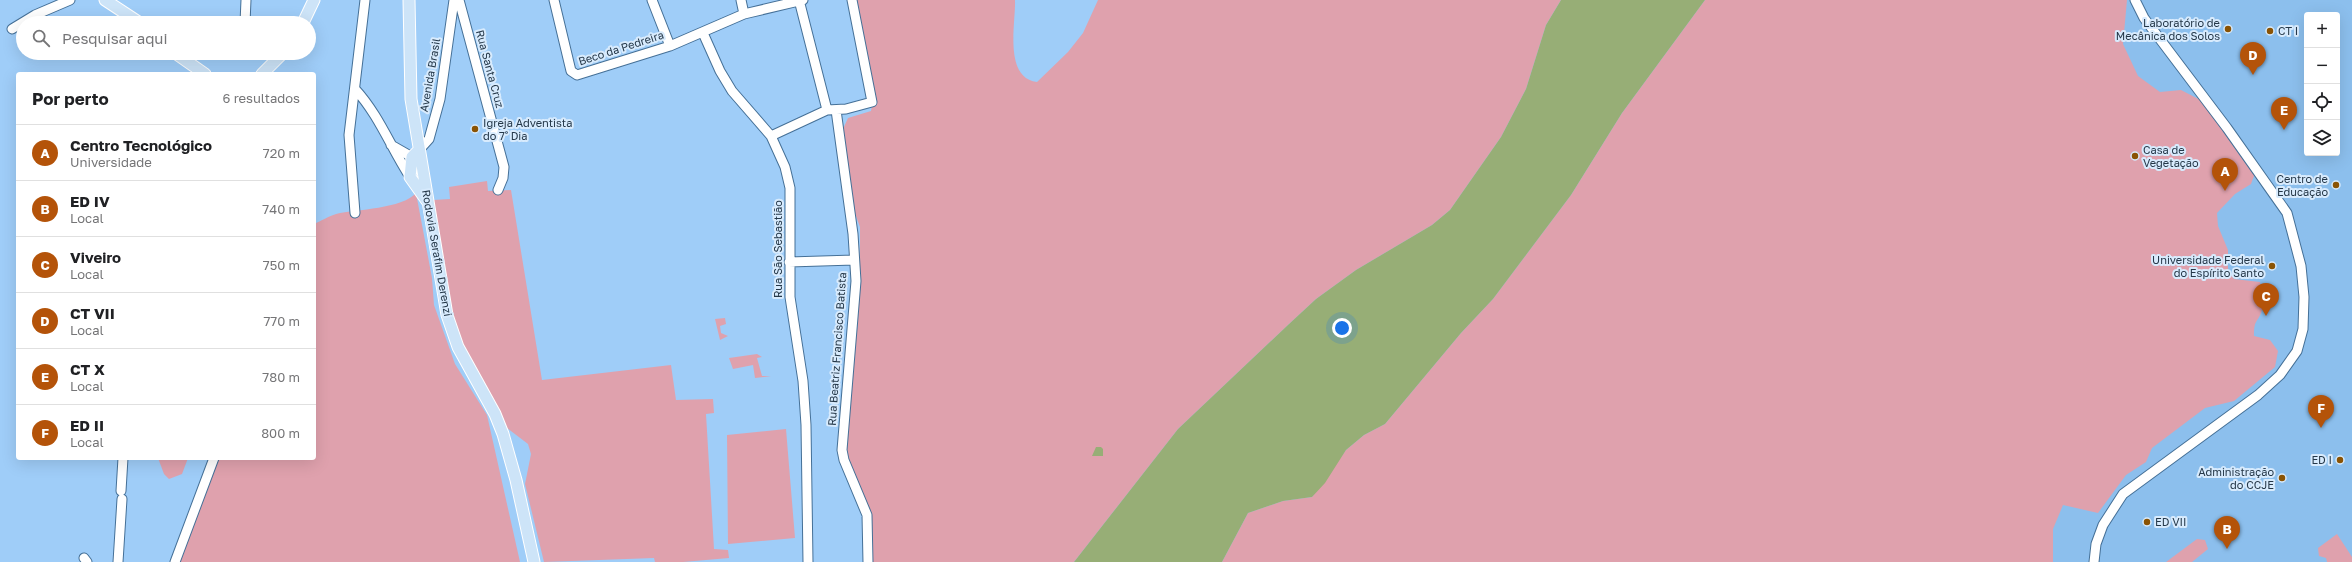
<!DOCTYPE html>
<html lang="pt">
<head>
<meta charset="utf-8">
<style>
	body { margin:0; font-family:"Golos Text",sans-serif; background:#f2f2f2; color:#202124 }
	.controls { position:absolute; right:12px; top:12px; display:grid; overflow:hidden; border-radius:4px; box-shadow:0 4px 16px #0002 }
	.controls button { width:36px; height:36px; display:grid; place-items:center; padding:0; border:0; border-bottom:1px solid #e0e0e0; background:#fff; color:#202124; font:20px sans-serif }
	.you { position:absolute; left:1342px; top:328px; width:14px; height:14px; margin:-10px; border:3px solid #fff; border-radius:50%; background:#1a73e8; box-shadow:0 0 0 6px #1a73e833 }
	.badge { display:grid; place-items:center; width:26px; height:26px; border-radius:50%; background:#b45309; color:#fff; font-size:13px; font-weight:700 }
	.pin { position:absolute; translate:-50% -33px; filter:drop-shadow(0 1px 2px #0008) }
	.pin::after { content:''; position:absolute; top:21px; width:14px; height:12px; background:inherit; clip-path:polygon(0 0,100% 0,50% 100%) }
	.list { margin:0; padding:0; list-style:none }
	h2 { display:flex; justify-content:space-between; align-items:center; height:52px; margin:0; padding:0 16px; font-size:17px }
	h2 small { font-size:13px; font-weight:400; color:#757577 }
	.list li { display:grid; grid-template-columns:26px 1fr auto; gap:12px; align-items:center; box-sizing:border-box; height:56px; padding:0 16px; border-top:1px solid #e0e0e0 }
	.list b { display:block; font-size:15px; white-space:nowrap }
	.list p { margin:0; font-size:13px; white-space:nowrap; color:#757577 }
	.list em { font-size:13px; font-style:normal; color:#757577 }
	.icon { flex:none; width:22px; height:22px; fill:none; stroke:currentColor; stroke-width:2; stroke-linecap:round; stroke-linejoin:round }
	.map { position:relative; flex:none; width:2352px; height:562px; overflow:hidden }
	.search { position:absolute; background:#fff; box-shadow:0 4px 16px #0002; left:16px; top:16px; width:300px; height:44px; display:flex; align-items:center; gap:10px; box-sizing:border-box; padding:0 14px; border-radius:22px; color:#757577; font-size:15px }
	.panel { position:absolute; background:#fff; box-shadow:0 4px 16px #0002; left:16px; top:72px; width:300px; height:388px; border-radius:4px }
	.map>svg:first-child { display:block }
	.built { fill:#8cbfed; fill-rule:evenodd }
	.green { fill:#dfa1ad }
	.water { fill:#97ae76 }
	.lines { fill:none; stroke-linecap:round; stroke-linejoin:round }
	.minor-casing { stroke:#457097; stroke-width:11 }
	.major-casing { stroke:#fff; stroke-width:13 }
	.minor { stroke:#fff; stroke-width:9 }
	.major { stroke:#cde4f8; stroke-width:11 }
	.poi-dot { fill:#8a5304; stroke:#d8ebfd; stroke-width:1.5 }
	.labels { text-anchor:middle; stroke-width:4; stroke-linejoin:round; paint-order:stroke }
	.poi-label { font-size:11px; fill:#253849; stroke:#d8ebfd; text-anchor:end }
	.street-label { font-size:11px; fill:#253849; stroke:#d8ebfd }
</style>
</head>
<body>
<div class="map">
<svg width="2352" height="562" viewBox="0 0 2352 562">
	<rect width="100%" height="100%" fill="#9fcdf8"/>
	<path class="built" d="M2077,0H2352V562H2019ZM2307,15H2337V153H2307Z"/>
	<path class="green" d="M853,0H1015C1016,22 1003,78 1037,82L1068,52L1083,33L1098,0H1561L1546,25L1526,89L1501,137L1450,210L1432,225L1356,270L1316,299L1289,324L1178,429L1074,562H871L857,484L847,455L845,427L858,322L860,244V227L850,200L843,129L848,118L871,111C878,75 862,35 853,0Z
		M1705,0H2127L2123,44L2138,76L2160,92L2181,90L2210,105L2255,173L2251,184L2235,194L2217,213L2218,226L2228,250V271L2234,279L2260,282C2262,291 2265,300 2262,310C2258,323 2254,318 2254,336L2270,340L2278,351L2275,367L2234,401L2205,408L2152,448L2146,462L2126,475L2098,513L2063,505L2053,529V562H1222L1248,513L1283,501L1312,497L1346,450L1364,435L1385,424L1461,333L1493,299L1571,195L1622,113Z
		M487,181L488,191L511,190L542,380L671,365L676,400L713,399L714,413L706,414L714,549L728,550L729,558L683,562H655L654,558L544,562L525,484L531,454L528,444L507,428L461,343L449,308L433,200L450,199L449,187Z
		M416,193L432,278L434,305L455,364L487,415L520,562H178L215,458H314V224C321,221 329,216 336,214C357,209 402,209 416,193Z
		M725,318L726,324L720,326L721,333L728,336L720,340L715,319Z
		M757,354L762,357L757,358L762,376H771L755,378L753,365L733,369L729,358Z
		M786,429L795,538L728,544L727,435Z
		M158,458H188L182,474L169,479L164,474Z
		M2337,534L2352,557V562H2327L2326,558L2319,556L2318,548Z
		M2197,539L2205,540L2208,549L2192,562H2166Z"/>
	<path class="water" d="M1561,0H1705L1622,113L1571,195L1493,299L1461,333L1385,424L1364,435L1346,450L1325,483L1312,497L1283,501L1248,513L1222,562H1074L1178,429L1289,324L1316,299L1356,270L1432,225L1450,210L1501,137L1526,89L1546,25Z
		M1096,447H1101L1103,449V456H1092Z"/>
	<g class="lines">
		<defs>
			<path id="minor" d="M459,0L504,167L503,178L498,190
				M554,0L571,71L577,75L670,46L744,14L803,0
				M652,0L670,46
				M741,0L744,14
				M799,0L827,110
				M245,23L246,0
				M12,29L35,15L70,0
				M703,33L720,71L732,91L771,136L785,167L790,188V297L803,381L806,425L808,562
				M355,89C379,115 391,148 410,177
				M836,110L853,234L856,281L842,450L844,460L867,515L868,562
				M771,136L827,110L846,109L872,102L852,0
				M391,145L412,157
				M419,150L429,139L440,99L454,0
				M355,213L349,135L365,0
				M789,262L854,260
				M121,491L123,458
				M84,558L87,562
				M118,562L122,499
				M175,562L214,458
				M2094,562L2096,544L2103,525L2123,494L2258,395L2280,375L2297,351L2303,329L2304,297L2301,266L2287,213L2227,128L2144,18L2135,0"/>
			<path id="major" d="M105,0L140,23
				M409,0L411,99L447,315L458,347L495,414L503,434L516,480L534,562
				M303,23L314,0
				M175,53L205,74
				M262,74L283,53
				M419,150L412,157L410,177L427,201"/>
		</defs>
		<use href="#minor" class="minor-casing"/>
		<use href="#major" class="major-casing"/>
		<use href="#minor" class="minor"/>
		<use href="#major" class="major"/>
	</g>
	<g class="poi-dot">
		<circle cx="2228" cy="29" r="4"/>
		<circle cx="2270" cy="31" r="4"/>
		<circle cx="475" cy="129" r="4"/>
		<circle cx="2135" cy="156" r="4"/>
		<circle cx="2336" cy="185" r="4"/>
		<circle cx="2272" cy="266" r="4"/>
		<circle cx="2340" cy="460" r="4"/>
		<circle cx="2282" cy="478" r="4"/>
		<circle cx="2147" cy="522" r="4"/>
	</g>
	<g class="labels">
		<g class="poi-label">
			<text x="2220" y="27">Laboratório de<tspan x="2220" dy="13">Mecânica dos Solos</tspan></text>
			<text x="2278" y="35" text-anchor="start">CT I</text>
			<text x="483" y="127" text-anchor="start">Igreja Adventista<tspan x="483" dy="13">do 7˚ Dia</tspan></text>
			<text x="2143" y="154" text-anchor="start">Casa de<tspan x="2143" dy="13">Vegetação</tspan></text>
			<text x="2328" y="183">Centro de<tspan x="2328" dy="13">Educação</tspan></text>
			<text x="2264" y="264">Universidade Federal<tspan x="2264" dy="13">do Espírito Santo</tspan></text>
			<text x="2332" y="464">ED I</text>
			<text x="2274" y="476">Administração<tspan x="2274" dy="13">do CCJE</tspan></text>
			<text x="2155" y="526" text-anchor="start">ED VII</text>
		</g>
		<g class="street-label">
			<text transform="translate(621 48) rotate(-18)" y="4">Beco da Pedreira</text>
			<text transform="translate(490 69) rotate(75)" y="4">Rua Santa Cruz</text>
			<text transform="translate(430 75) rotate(-80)" y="4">Avenida Brasil</text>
			<text transform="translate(778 249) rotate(-90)" y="4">Rua São Sebastião</text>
			<text transform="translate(437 253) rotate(80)" y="4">Rodovia Serafim Derenzi</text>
			<text transform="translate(837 349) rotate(-86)" y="4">Rua Beatriz Francisco Batista</text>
		</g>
	</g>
</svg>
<div class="controls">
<button>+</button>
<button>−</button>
<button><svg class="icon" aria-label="locate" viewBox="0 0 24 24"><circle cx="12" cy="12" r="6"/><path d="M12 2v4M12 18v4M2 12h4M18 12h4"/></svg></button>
<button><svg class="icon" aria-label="layers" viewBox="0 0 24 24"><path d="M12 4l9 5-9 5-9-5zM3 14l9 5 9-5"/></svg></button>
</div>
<div class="you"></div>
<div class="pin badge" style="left:2225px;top:191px">A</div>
<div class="pin badge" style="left:2227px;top:549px">B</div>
<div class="pin badge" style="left:2266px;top:316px">C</div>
<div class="pin badge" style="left:2253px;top:75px">D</div>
<div class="pin badge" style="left:2284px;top:130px">E</div>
<div class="pin badge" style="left:2321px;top:428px">F</div>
<div class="search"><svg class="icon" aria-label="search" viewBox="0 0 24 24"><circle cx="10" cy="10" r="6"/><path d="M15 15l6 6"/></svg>Pesquisar aqui</div>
<section class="panel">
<h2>Por perto<small>6 resultados</small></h2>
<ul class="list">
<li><span class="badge">A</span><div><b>Centro Tecnológico</b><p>Universidade</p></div><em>720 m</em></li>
<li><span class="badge">B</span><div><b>ED IV</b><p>Local</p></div><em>740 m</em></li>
<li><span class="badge">C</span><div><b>Viveiro</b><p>Local</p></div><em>750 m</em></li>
<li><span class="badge">D</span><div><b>CT VII</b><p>Local</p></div><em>770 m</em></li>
<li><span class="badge">E</span><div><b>CT X</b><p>Local</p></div><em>780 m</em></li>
<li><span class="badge">F</span><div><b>ED II</b><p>Local</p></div><em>800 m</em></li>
</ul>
</section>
</div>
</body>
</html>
